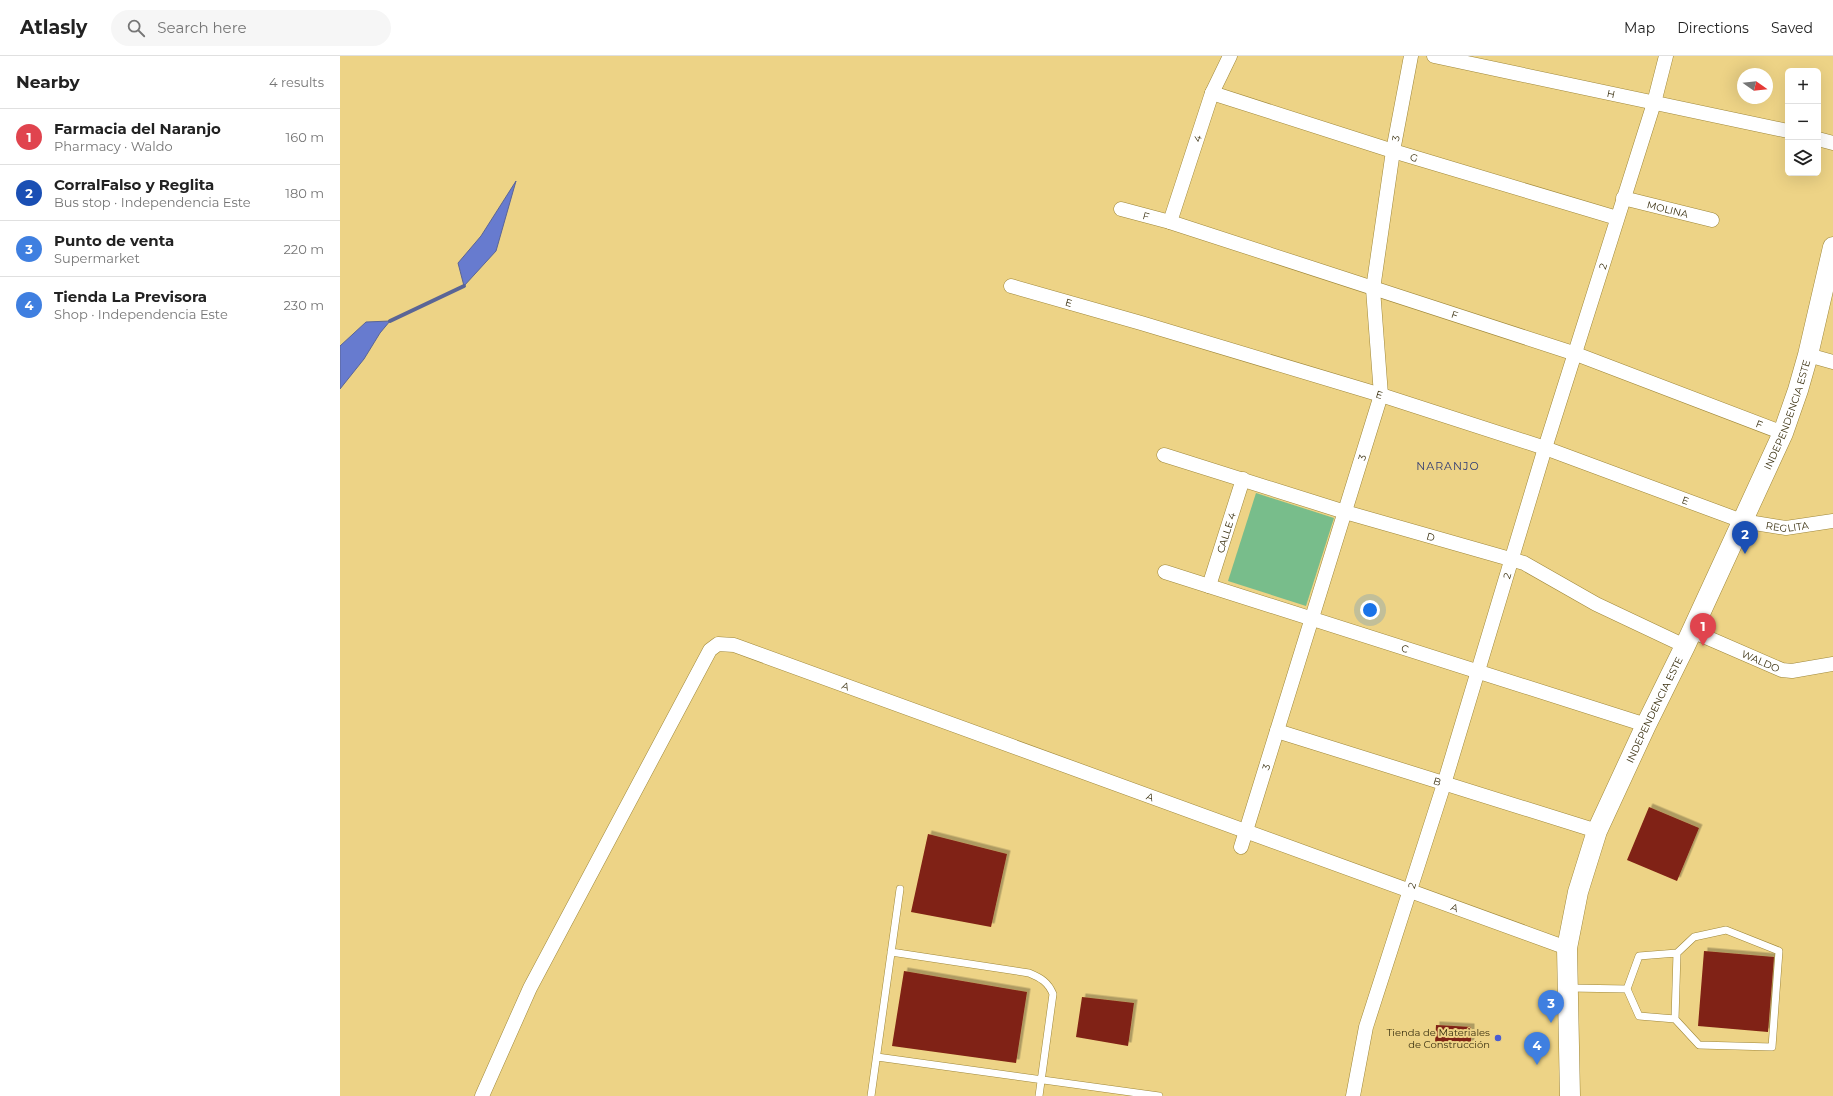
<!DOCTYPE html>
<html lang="en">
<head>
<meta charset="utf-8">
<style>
	body { margin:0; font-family:Montserrat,sans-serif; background:#f6f6f6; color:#222 }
	.controls { position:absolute; right:12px; top:12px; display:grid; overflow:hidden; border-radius:6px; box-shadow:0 4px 16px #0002 }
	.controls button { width:36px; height:36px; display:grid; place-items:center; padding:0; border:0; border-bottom:1px solid #e0e0e0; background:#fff; color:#222; font:20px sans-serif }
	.compass { position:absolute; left:1397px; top:12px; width:36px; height:36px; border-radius:50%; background:#fff; box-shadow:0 4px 16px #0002; rotate:104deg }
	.you { position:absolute; left:1030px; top:554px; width:14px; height:14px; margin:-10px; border:3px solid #fff; border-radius:50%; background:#1a73e8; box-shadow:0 0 0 6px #1a73e833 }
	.badge { display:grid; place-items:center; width:26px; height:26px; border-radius:50%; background:#7c3aed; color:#fff; font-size:13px; font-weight:700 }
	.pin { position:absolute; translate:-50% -33px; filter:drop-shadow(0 1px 2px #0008) }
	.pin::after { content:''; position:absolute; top:21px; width:14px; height:12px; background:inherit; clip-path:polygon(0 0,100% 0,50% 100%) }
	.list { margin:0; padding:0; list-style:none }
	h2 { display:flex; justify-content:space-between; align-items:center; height:52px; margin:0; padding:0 16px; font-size:17px }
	h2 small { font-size:13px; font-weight:400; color:#767676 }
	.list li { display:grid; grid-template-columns:26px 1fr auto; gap:12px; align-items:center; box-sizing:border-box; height:56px; padding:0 16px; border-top:1px solid #e0e0e0 }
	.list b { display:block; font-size:15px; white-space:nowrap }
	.list p { margin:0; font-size:13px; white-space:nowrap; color:#767676 }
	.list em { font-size:13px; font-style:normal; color:#767676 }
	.icon { flex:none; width:22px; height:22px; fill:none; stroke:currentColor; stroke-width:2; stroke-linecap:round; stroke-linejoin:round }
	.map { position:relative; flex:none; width:1493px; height:1040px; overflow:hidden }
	header { display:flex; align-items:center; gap:24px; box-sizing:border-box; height:56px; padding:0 20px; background:#fff; border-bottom:1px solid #e0e0e0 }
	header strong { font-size:19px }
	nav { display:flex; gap:22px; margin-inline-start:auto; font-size:14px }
	.search { width:280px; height:36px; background:#f6f6f6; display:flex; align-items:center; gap:10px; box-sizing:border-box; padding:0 14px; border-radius:22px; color:#767676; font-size:15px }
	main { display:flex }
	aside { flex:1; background:#fff }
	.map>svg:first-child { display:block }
	.green { fill:#78bd8b }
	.water { fill:#677bcf; stroke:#5a6596 }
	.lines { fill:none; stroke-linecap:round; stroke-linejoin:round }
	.stream { stroke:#5a6596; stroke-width:4 }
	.building { fill:#802213; filter:url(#shadow) }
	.service-casing { stroke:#9f8739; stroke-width:8 }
	.minor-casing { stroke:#9f8739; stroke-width:15 }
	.secondary-casing { stroke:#9f8739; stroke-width:21 }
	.service { stroke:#fff; stroke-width:7 }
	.minor { stroke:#fff; stroke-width:14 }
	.secondary { stroke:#fff; stroke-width:20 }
	.poi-dot { fill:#4a5dd2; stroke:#edd386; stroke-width:1.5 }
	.labels { text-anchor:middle; stroke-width:4; stroke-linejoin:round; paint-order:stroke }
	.street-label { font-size:10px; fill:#3b3110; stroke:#edd386 }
	.poi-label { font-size:10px; fill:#3b3110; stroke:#edd386; text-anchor:end }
	.neighbourhood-label { font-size:11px; letter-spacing:1px; fill:#2e3a74; stroke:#edd386 }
</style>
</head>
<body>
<header>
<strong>Atlasly</strong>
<div class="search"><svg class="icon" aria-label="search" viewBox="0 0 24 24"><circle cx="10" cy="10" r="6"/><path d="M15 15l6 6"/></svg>Search here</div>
<nav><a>Map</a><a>Directions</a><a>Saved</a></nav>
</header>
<main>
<aside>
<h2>Nearby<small>4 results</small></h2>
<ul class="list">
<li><span class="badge" style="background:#e0444e">1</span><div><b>Farmacia del Naranjo</b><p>Pharmacy · Waldo</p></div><em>160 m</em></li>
<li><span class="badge" style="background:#1a4fb4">2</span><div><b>CorralFalso y Reglita</b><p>Bus stop · Independencia Este</p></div><em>180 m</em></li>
<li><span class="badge" style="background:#3f7fe0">3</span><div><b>Punto de venta</b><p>Supermarket</p></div><em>220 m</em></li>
<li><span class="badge" style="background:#3f7fe0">4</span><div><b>Tienda La Previsora</b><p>Shop · Independencia Este</p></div><em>230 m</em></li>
</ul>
</aside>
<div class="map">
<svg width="1493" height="1040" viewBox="0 0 1493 1040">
	<defs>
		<filter id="shadow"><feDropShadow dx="3.5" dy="-3.5" stdDeviation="0" flood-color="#0004"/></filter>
	</defs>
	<rect width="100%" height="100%" fill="#edd386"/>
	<path class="green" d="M916,437L994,462L966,550L888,525Z"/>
	<path class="water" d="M176,125L156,195L124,230L118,207L141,180Z
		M50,265L40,277L24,303L0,333V290L26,266Z"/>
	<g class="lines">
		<path class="stream" d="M50,265L124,230"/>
	</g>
	<path class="building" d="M1309,751L1359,772L1337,825L1287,804Z
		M588,778L667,798L651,871L571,856Z
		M1364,895L1434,901L1428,976L1358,970Z
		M564,915L687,936L676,1007L552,990Z
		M742,941L794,947L788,990L736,981Z
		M1096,969L1131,971V988L1095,987Z"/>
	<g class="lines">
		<defs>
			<path id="service" d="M551,896L689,917C701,922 708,926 713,938L699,1040
				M1230,932L1287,933L1299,960L1335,963L1359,989L1432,991L1439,895L1386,874L1354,881L1337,897L1299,900L1287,933
				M1335,963L1337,897
				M537,1001L819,1040
				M531,1040L560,833"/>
			<g id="minor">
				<path id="s1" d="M1094,0L1448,75"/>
				<path id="s2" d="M872,37L1053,95L1277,162"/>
				<path d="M1478,83L1493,87"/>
				<path id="s3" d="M1283,142L1372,164"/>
				<path id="s4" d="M781,153L830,166L1236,298L1443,377"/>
				<path id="s5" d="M830,166L872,37L890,0"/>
				<path id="s6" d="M671,230L801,267L1041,339L1205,392L1402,465L1446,472L1493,465"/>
				<path d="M1468,299L1493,306"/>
				<path id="s7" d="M824,399L1005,456L1184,507L1256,548L1345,590"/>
				<path id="s8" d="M825,516L1306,669"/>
				<path id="s9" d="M869,530L903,423"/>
				<path id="s10" d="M1352,575L1442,614L1452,615L1493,608"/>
				<path id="s11" d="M937,675L1257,775"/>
				<path id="s12" d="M901,791L1041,339L1033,233L1053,95L1071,0"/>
				<path id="s13" d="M142,1040L190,932L370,594L378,588L394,589L1227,892"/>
				<path id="s14" d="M1013,1040L1026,971L1104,728L1205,392L1314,47L1326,0"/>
			</g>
			<g id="secondary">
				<path id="s15" d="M1230,1040L1227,892L1238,836L1257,775L1306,669L1345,590L1443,377L1458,334L1468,299L1493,191"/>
			</g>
		</defs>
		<use href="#service" class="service-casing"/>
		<use href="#minor" class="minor-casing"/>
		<use href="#secondary" class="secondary-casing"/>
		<use href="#service" class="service"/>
		<use href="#minor" class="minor"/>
		<use href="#secondary" class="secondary"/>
	</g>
	<circle class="poi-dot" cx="1158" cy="982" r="4"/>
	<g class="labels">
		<g class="street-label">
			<text dy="4" stroke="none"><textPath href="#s1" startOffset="181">H</textPath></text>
			<text dy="4" stroke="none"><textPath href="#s5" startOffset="88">4</textPath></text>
			<text dy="4" stroke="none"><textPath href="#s12" startOffset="732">3</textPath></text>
			<text dy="4" stroke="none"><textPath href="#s2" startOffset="212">G</textPath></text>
			<text dy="4" stroke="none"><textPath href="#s3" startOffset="46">MOLINA</textPath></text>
			<text dy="4" stroke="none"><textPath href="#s4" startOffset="26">F</textPath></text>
			<text dy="4" stroke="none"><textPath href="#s14" startOffset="867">2</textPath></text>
			<text dy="4" stroke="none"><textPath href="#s6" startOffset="60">E</textPath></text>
			<text dy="4" stroke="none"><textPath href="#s4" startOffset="350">F</textPath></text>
			<text dy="4" stroke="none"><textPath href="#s6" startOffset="384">E</textPath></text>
			<text dy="4" stroke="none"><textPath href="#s15" startOffset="727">INDEPENDENCIA ESTE</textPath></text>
			<text dy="4" stroke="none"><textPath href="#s4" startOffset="674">F</textPath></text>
			<text dy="4" stroke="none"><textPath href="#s12" startOffset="408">3</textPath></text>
			<text dy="4" stroke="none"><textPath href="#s6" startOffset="708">E</textPath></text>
			<text dy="4" stroke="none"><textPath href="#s6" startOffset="814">REGLITA</textPath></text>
			<text dy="4" stroke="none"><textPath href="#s9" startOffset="56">CALLE 4</textPath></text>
			<text dy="4" stroke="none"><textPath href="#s7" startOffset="279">D</textPath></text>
			<text dy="4" stroke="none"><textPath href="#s14" startOffset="543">2</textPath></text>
			<text dy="4" stroke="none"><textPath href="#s8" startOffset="252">C</textPath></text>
			<text dy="4" stroke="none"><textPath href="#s10" startOffset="75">WALDO</textPath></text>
			<text dy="4" stroke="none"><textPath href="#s13" startOffset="646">A</textPath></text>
			<text dy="4" stroke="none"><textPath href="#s15" startOffset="403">INDEPENDENCIA ESTE</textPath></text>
			<text dy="4" stroke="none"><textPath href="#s12" startOffset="84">3</textPath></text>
			<text dy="4" stroke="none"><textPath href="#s11" startOffset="168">B</textPath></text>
			<text dy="4" stroke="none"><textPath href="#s13" startOffset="970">A</textPath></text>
			<text dy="4" stroke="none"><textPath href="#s14" startOffset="219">2</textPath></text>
			<text dy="4" stroke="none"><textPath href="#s13" startOffset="1294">A</textPath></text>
		</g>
		<g class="poi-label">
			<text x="1150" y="980">Tienda de Materiales<tspan x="1150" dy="12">de Construcción</tspan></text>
		</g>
		<g class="neighbourhood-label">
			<text x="1108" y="414">NARANJO</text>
		</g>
	</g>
</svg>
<div class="controls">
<button>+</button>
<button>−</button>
<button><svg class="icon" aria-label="layers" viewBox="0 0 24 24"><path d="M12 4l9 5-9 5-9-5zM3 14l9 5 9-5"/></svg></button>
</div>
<svg class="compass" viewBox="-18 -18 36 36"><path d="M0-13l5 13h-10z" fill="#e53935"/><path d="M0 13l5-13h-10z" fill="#767676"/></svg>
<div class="you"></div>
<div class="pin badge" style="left:1363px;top:590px;background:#e0444e">1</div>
<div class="pin badge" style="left:1405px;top:498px;background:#1a4fb4">2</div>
<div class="pin badge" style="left:1211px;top:967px;background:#3f7fe0">3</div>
<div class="pin badge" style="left:1197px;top:1009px;background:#3f7fe0">4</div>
</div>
</main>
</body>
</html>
